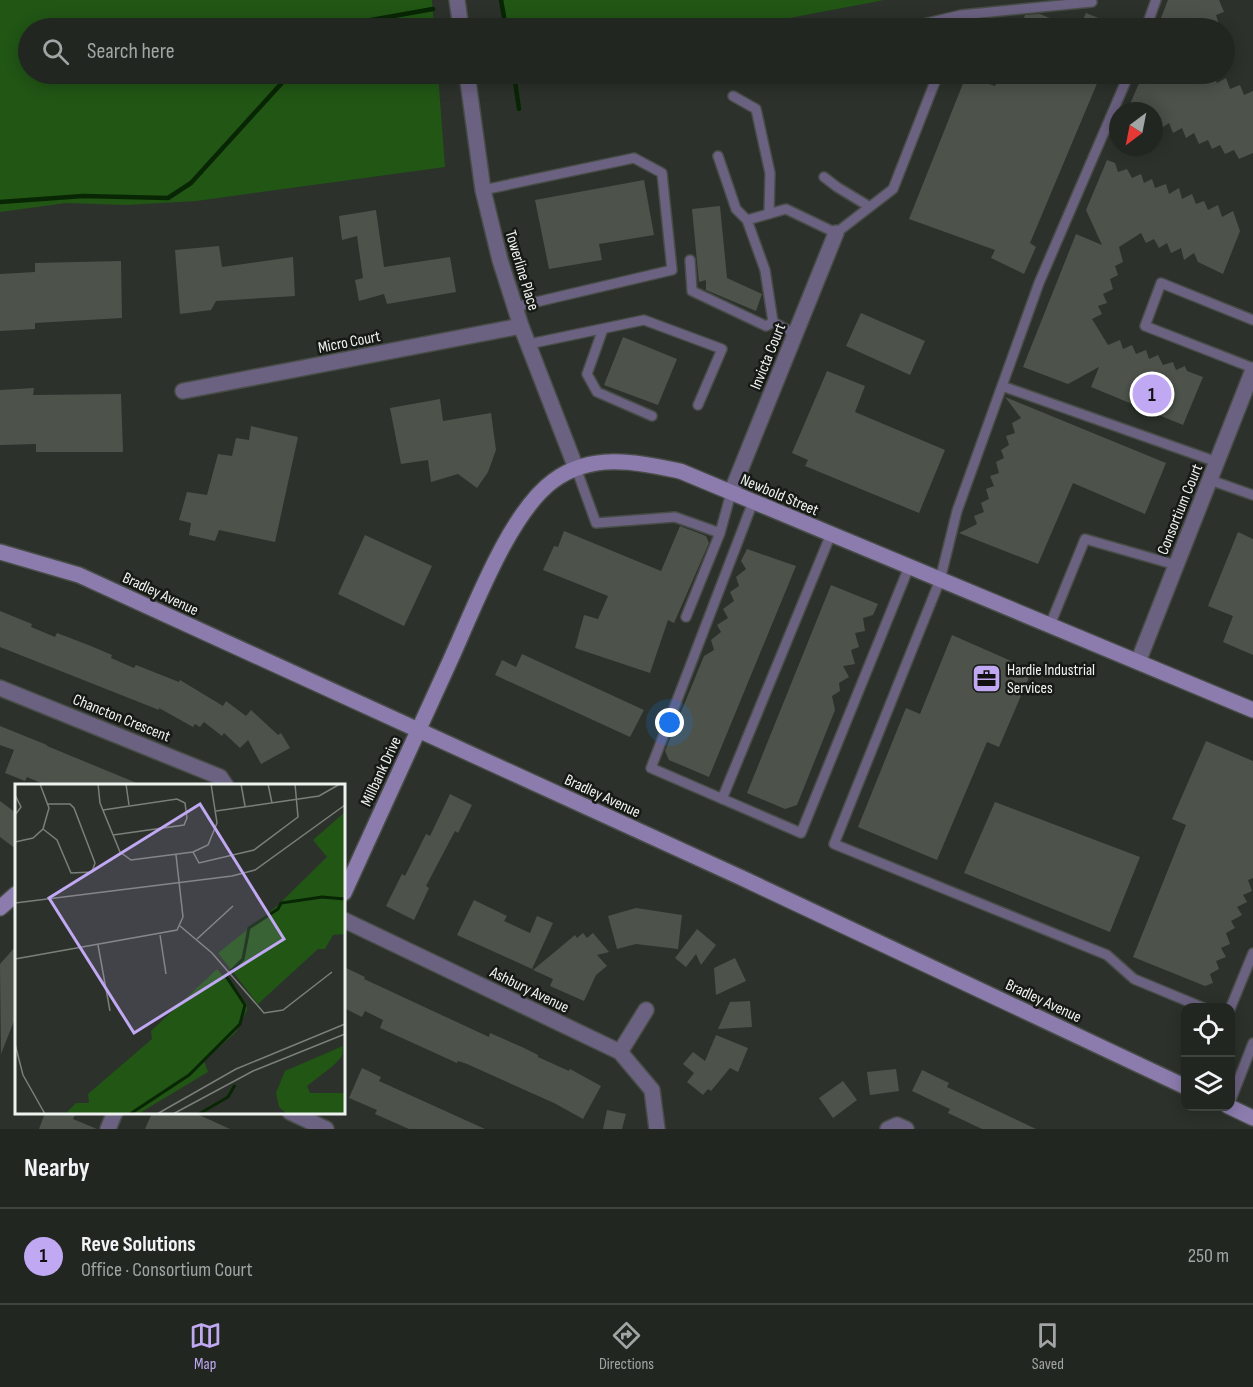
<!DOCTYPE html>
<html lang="en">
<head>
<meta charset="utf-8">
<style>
	body { margin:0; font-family:"Sofia Sans Condensed",sans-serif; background:#2d322d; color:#f1f3f6 }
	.controls { position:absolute; right:18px; bottom:18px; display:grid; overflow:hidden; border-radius:12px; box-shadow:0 3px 15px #0003 }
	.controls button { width:54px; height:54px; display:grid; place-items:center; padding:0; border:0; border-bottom:2px solid #3e433e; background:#212620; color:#f1f3f6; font:30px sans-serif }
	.compass { position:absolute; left:1109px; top:102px; width:54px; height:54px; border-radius:50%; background:#212620; box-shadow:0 3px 15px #0003; rotate:212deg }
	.you { position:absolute; left:670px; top:723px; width:21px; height:21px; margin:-15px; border:4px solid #fff; border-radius:50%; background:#1a73e8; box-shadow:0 0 0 9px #1a73e833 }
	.badge { display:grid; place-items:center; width:39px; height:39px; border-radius:50%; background:#c0a8f3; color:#111; font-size:20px; font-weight:700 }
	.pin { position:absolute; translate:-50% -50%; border:3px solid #fff; box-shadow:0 2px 6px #0006 }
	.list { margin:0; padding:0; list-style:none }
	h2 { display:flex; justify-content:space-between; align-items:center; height:78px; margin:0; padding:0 24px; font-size:26px }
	h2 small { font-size:20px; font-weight:400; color:#a2a5a5 }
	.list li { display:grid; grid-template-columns:39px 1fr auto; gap:18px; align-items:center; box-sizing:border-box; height:96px; padding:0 24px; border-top:2px solid #3e433e }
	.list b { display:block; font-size:22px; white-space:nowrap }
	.list p { margin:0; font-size:20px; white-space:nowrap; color:#a2a5a5 }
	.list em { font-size:20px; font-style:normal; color:#a2a5a5 }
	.icon { flex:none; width:33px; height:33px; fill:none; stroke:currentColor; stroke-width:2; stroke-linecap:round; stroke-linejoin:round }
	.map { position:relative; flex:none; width:1253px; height:1129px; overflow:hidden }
	.search { position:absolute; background:#212620; box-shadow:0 3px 15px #0003; left:18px; right:18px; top:18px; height:66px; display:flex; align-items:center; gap:15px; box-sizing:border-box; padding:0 21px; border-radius:33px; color:#a2a5a5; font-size:22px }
	.sheet { height:174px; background:#212620 }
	nav { display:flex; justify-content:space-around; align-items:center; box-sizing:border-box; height:84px; border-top:2px solid #3e433e; background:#212620; font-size:16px; color:#a2a5a5 }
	nav a { display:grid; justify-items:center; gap:3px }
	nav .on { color:#c0a8f3 }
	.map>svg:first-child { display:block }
	.green { fill:#215615 }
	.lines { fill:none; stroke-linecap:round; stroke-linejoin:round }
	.stream { stroke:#092604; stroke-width:4.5 }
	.building { fill:#4d534b }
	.lane-casing { stroke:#474d46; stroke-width:12 }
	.street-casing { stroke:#474d46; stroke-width:18 }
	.secondary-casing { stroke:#474d46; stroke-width:18 }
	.lane { stroke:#6b6181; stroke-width:9 }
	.street { stroke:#6b6181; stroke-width:15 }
	.secondary { stroke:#8c7cae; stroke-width:15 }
	.labels { text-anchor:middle; stroke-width:5; stroke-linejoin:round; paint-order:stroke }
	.street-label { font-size:16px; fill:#eff3ef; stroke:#161915 }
	.poi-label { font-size:16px; fill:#eff3ef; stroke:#161915; text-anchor:start }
	.inset-river { fill:none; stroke:#092604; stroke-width:3 }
	.inset-road { fill:none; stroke:#7a7f79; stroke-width:1.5 }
	.view { fill:#c0a8f3; fill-opacity:0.15; stroke:#c0a8f3; stroke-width:3 }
	.inset-edge { fill:none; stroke:#eff3ef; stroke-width:3 }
</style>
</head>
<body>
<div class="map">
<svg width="1253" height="1129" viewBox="0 0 1253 1129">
	<rect width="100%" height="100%" fill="#2c322b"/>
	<path class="green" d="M0,0H432L434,28H28V74H438L445,167L196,201L126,205L66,203L0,212Z
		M502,0H884L737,28H507Z"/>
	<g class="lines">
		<path class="stream" d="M501,0L506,28
			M337,28L343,25L433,9
			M514,74L519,109
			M0,202L83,196L168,198L191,183L290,74"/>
	</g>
	<path class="building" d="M1168,0H1219L1224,12L1216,15L1220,28H1157Z
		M1086,13L1123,28H1079Z
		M1040,14L1074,28H1020L1025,15Z
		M1000,74H1101L1030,243L1036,247L1024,274L991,258L995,250L909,219L966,76L995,86Z
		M1143,74H1213L1217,83L1226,78L1230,89L1240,85L1244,95L1253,91V153L1239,159L1234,150L1225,154L1220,145L1212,149L1208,140L1199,144L1194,133L1186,138L1182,128L1173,133L1169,123L1160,129L1154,111H1127Z
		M1107,160L1115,163L1118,172L1127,169L1132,178L1141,174L1144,183L1152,179L1155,188L1166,184L1169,194L1179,188L1182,199L1192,194L1196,204L1204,201L1208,210L1218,205L1222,217L1233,211L1240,231L1223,274L1198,262L1194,253L1184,260L1181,248L1171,253L1167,243L1159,248L1154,239L1146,243L1141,233L1119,247L1123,262L1115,266L1118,275L1110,279L1113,289L1103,294L1107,303L1098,306L1102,314L1092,319L1108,345L1120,340L1123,349L1132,345L1136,354L1146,350L1149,359L1158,355L1163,365L1173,362L1176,370L1185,366L1187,371L1203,377L1183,425L1091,387L1099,367L1068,384L1023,367L1076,234L1102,245L1086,210Z
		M644,180L654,235L599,244L602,260L549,269L535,200Z
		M720,206L727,278L762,294L756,311L706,290V280L699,282L692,209Z
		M376,210L384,267L450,257L456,292L387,304L384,294L359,301L355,280L363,278L357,236L342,240L339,216Z
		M219,246L222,267L293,257L295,296L216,301L211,310L180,314L175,250Z
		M121,261L122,318L35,323V329L0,331V274L35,272V263Z
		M861,313L925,341L910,375L846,346Z
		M623,337L677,359L658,405L604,385Z
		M827,371L865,386L855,412L945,450L919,513L805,466L808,460L792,453Z
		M34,388L33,395L121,394L123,452H36V444L0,445V390Z
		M1005,397L1166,463L1145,514L1073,483L1038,564L959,533L977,524L974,516L984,512L981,503L989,499L986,489L994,486L990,476L999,473L996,462L1004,458L1001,450L1009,445L1006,436L1015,433L1012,423L1021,418Z
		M440,399L443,421L491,413L496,450L488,472L477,488L458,474L431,482L428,460L401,464L390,408Z
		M251,426L298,437L275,542L219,530L215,541L189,535L191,523L179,520L187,492L207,495L218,454L232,456L236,438L249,440Z
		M680,526L706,536L709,543L674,623L668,620L650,673L575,648L584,615L598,619L608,596L543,570L554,546L558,547L564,531L661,571Z
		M1238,532L1253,539V655L1223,642L1233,616L1208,606Z
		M365,535L432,566L404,626L338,594Z
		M747,549L796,566L709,777L669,760L665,751L704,656L714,650L711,640L721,632L717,625L728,618L723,609L734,601L730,592L739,586L736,577L746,569L741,561Z
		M831,585L878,604L873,615L863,618L865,631L855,633L859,647L851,650L855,664L843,666L849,677L839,683L840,691L832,696L835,710L797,805L785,809L747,793Z
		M0,611L32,624L31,627L55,637L57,633L91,646L112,655L111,658L134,668L136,665L179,682L180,680L223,706L226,701L246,716L251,710L278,735L281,733L290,748L261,764L248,740L240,748L224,733L222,736L204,722L200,727L195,724L193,727L159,708V710L0,647Z
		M952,635L1032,670L999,747L987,742L937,860L858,827L906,708L920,714Z
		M522,654L644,710L630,737L495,675L502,660L516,667Z
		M0,726L47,745V746L144,786H48L27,777L25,781L5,773L14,750L0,745Z
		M1206,741L1253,761V878L1248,880L1252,891L1243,895L1247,902L1237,907L1242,915L1231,921L1235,928L1226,933L1230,944L1221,948L1226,957L1216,961L1219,969L1210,974L1213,983L1205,986L1133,957L1186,825L1172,819Z
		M450,794L472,805L458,833L455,831L426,886L429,888L414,920L386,906L402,874L405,876L426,834L430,836Z
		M0,801L16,813V849L0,837Z
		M995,802L1140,857L1110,932L964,873Z
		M474,900L507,916L504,921L530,933L537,916L553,923L532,969L457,935Z
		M636,908L682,915L678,949L636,944L617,949L608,916Z
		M697,929L716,945L701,965L696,954L686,967L675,958Z
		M583,933L587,938L593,933L609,952L597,955L607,966L596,975L584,1001L550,986L553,979L533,970L575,935L577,938Z
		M16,946V1016L1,1054L0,964Z
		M735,958L746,981L716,995L714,968Z
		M344,967L365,977L364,979L489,1037L490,1033L522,1047L538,1055V1057L569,1071L570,1069L601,1086L583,1119L554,1103L467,1064L458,1061L457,1063L380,1028L383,1020L365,1011L362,1017L344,1008Z
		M750,1001L752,1027L718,1029L730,1002Z
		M716,1035L748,1048L738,1072L730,1068L711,1091L708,1089L703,1095L687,1082L694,1073L683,1064L693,1052L705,1061Z
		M362,1068L381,1077L379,1081L485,1129H409L375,1114L377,1110L349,1098Z
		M896,1069L899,1091L870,1095L867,1072Z
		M922,1070L949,1083L947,1087L1036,1129H982L948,1113L950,1109L912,1091Z
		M843,1081L857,1100L833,1118L819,1098Z
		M607,1110L626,1114L622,1129H603Z
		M45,1113H76L73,1119L97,1129H39Z
		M152,1113H195L230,1129H145Z"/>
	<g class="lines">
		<defs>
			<path id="lane" d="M961,15L1092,2
				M906,28L961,15L956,28
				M1146,28L1156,0
				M1129,74L1039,283L957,511L940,580L834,844L1107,955L1134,979L1204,1008
				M733,96L756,109L770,173L769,214
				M718,156L736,209L747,220
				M824,177L837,187L870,207
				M483,190L634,158L662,173L672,270L515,307
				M690,260L692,291L766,326L773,322
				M1253,320L1161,283L1145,326L1253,368
				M603,329L587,374L597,392L652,416
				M795,334L773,322L765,270L747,220L786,209L836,233L893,189L938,74
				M529,344L644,320L722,349L698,405
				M1002,386L1217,462
				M576,468L596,523L675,517L720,533L731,493
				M1210,480L1253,495
				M753,502L651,768L801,833L909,567
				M686,617L720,533
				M1050,625L1085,539L1176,565
				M722,799L831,534
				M1230,1009L1253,953
				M1230,1102L1253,1043"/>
			<path id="street" d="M457,0L461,28
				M467,74L483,190L500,260L521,326L576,468
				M183,391L521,326
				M731,493L836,233
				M1138,662L1253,370
				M0,688L220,777L226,786
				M344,920L620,1052L652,1090L657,1129
				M620,1052L646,1010
				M290,1112L326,1129
				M108,1129L115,1112
				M888,1129L897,1125L906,1129"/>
			<path id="secondary" d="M0,552L79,575L742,878L1186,1087
				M344,893C379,816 415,738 450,661C473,611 509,513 553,481C592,452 636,462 680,471L1253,710
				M0,908L16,894
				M1228,1106L1253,1118"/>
		</defs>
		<use href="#lane" class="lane-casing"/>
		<use href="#street" class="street-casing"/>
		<use href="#secondary" class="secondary-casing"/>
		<use href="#lane" class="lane"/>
		<use href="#street" class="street"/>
		<use href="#secondary" class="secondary"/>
	</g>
	<defs>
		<symbol id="office-square" viewBox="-11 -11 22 22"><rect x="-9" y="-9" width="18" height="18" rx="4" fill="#c0a8f3" stroke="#161915"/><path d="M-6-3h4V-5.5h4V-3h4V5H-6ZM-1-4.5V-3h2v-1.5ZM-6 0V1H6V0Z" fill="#111"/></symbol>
	</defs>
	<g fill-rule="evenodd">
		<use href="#office-square" x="970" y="662" width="33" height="33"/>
	</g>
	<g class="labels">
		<g class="street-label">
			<text transform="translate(523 270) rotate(73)" y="6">Towerline Place</text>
			<text transform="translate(349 341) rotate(-11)" y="6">Micro Court</text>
			<text transform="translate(767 356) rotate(-68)" y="6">Invicta Court</text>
			<text transform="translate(780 494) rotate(23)" y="6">Newbold Street</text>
			<text transform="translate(1179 509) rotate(-68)" y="6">Consortium Court</text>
			<text transform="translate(161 593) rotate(25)" y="6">Bradley Avenue</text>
			<text transform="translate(122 717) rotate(22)" y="6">Chancton Crescent</text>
			<text transform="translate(380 771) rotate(-65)" y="6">Millbank Drive</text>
			<text transform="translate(603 795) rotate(25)" y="6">Bradley Avenue</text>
			<text transform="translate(530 989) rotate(26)" y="6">Ashbury Avenue</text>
			<text transform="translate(1044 1000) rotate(25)" y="6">Bradley Avenue</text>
		</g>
		<g class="poi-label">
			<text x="1007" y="675">Hardie Industrial<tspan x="1007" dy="18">Services</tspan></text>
		</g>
	</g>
	<g transform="translate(15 784)">
		<rect width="330" height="330" fill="#2c322b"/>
		<path d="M330,28V150L318,151L310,165H303L243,220L203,169L262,122L312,73L298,56ZM202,185L232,220V226L221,248L189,277L193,288L123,330H50L61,319H74L73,310L137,255L136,247ZM328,262L327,272L319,281L292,302L295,309H330V330H272L264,323L261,309L270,287Z" fill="#215615"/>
		<path class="inset-river" d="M216,187L228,175L234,144L263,125L266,119L307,113L330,115M115,330L174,291L225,240L230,221L211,192M184,330L213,313L220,301"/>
		<path class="inset-road" d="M83,0L85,19L105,68L116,76L178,68L193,61L202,39L196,0M111,0L114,21M226,0L230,22M253,0L257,19M0,11L6,23L0,31M88,26L162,15L170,19L172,34L169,41L98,51M201,27L304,12L325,0M28,45L42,56L56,89L77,88L80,79L59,24L55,20H33M0,58L18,54L28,45L34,24L25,0M178,68L184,79L239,66L283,33L280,0M0,119L217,92L240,86L330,21M165,142L197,169L249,229L268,226L317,188M145,151L151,190M182,155L218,122M83,161L95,227M0,175L162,146L168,133L161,71M0,260L8,291L30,330M142,330L221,285L330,240M158,330L238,287L330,250"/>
		<path class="view" d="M185,20L269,155L119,249L34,114Z"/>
		<rect width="330" height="330" class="inset-edge"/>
	</g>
</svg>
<div class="controls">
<button><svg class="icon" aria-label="locate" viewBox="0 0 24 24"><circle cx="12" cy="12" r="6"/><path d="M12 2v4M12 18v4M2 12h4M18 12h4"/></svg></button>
<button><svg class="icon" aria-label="layers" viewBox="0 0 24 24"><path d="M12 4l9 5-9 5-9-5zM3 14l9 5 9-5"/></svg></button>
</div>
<svg class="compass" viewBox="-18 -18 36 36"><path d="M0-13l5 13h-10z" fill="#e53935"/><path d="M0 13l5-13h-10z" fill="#a2a5a5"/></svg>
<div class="you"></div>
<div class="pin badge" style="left:1152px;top:394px">1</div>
<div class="search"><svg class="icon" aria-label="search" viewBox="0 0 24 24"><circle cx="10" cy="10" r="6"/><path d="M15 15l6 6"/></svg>Search here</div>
</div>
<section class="sheet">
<h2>Nearby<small></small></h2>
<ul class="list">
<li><span class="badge">1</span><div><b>Reve Solutions</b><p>Office · Consortium Court</p></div><em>250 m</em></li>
</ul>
</section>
<nav>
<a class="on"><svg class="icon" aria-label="map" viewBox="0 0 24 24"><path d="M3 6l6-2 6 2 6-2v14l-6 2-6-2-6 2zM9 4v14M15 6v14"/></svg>Map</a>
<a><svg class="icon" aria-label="directions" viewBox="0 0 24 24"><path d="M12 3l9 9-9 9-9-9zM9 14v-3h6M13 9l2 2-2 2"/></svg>Directions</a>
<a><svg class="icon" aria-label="saved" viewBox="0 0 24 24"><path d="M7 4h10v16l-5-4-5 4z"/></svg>Saved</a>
</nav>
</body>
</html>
